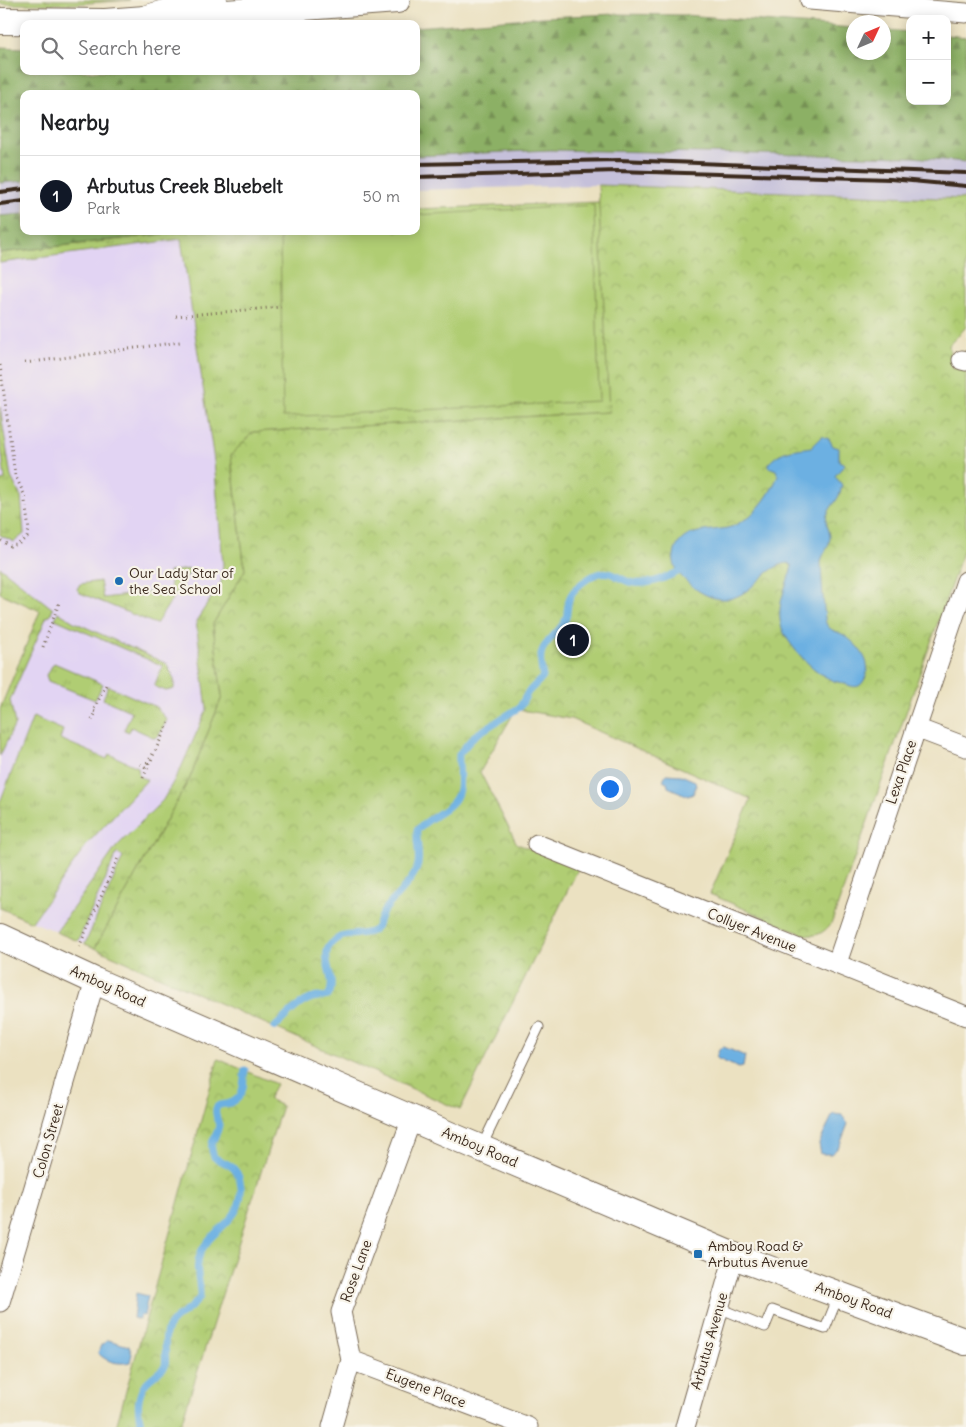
<!DOCTYPE html>
<html lang="en">
<head>
<meta charset="utf-8">
<style>
	body { margin:0; font-family:Delius,sans-serif; background:#f2f2f2; color:#202124 }
	.controls { position:absolute; right:15px; top:15px; display:grid; overflow:hidden; border-radius:10px; box-shadow:0 2px 12px #0003 }
	.controls button { width:45px; height:45px; display:grid; place-items:center; padding:0; border:0; border-bottom:1px solid #e0e0e0; background:#fff; color:#202124; font:25px sans-serif }
	.compass { position:absolute; left:846px; top:15px; width:45px; height:45px; border-radius:50%; background:#fff; box-shadow:0 2px 12px #0003; rotate:46deg }
	.you { position:absolute; left:609px; top:788px; width:18px; height:18px; margin:-12px; border:4px solid #fff; border-radius:50%; background:#1a73e8; box-shadow:0 0 0 8px #1a73e833 }
	.badge { display:grid; place-items:center; width:32px; height:32px; border-radius:50%; background:#111827; color:#fff; font-size:16px; font-weight:700 }
	.pin { position:absolute; translate:-50% -50%; border:2px solid #fff; box-shadow:0 1px 5px #0006 }
	.list { margin:0; padding:0; list-style:none }
	h2 { display:flex; justify-content:space-between; align-items:center; height:65px; margin:0; padding:0 20px; font-size:21px }
	h2 small { font-size:16px; font-weight:400; color:#757577 }
	.list li { display:grid; grid-template-columns:32px 1fr auto; gap:15px; align-items:center; box-sizing:border-box; height:80px; padding:0 20px; border-top:1px solid #e0e0e0 }
	.list b { display:block; font-size:19px; white-space:nowrap }
	.list p { margin:0; font-size:16px; white-space:nowrap; color:#757577 }
	.list em { font-size:16px; font-style:normal; color:#757577 }
	.icon { flex:none; width:28px; height:28px; fill:none; stroke:currentColor; stroke-width:2; stroke-linecap:round; stroke-linejoin:round }
	.map { position:relative; flex:none; width:966px; height:1427px; overflow:hidden }
	.search { position:absolute; background:#fff; box-shadow:0 2px 12px #0003; left:20px; top:20px; width:400px; height:55px; display:flex; align-items:center; gap:12px; box-sizing:border-box; padding:0 18px; border-radius:10px; color:#757577; font-size:19px }
	.panel { position:absolute; background:#fff; box-shadow:0 2px 12px #0003; left:20px; top:90px; width:400px; height:145px; border-radius:10px }
	.map>svg:first-child { display:block }
	.built { fill:#e2d4f3 }
	.railway { fill:#c5c0da }
	.grass { fill:url(#grass-tufts); stroke:#767c48 }
	.forest { fill:url(#forest-firs); stroke:#646d42 }
	.park { fill:url(#park-crowns); stroke:#767c48 }
	.pitch { fill:#b0cd73; stroke:#767c48 }
	.water { fill:#6cb0e2; stroke:#546d80 }
	.lines { fill:none; stroke-linecap:round; stroke-linejoin:round }
	.stream { stroke:#6cb0e2; stroke-width:7 }
	.lane-casing { stroke:#796a57; stroke-width:11 }
	.street-casing { stroke:#796a57; stroke-width:21 }
	.secondary-casing { stroke:#796a57; stroke-width:28 }
	.highway-casing { stroke:#796a57; stroke-width:29 }
	.path { stroke:#796a57; stroke-width:3; stroke-dasharray:1 4; stroke-linecap:butt }
	.lane { stroke:#fff; stroke-width:9 }
	.street { stroke:#fff; stroke-width:19 }
	.secondary { stroke:#fff; stroke-width:26 }
	.highway { stroke:#fff; stroke-width:28 }
	.rail { stroke:#3b2a1e; stroke-width:4 }
	.poi-dot { fill:#1f6fb2; stroke:#f7f3e8; stroke-width:2 }
	.labels { text-anchor:middle; stroke-width:4.5; stroke-linejoin:round; paint-order:stroke }
	.poi-label { font-size:14px; fill:#3b2a1e; stroke:#f7f3e8; text-anchor:start }
	.street-label { font-size:14px; fill:#3b2a1e; stroke:#f7f3e8 }
</style>
</head>
<body>
<div class="map">
<svg width="966" height="1427" viewBox="0 0 966 1427">
	<defs>
		<pattern id="grass-tufts" width="24" height="20" patternUnits="userSpaceOnUse" patternTransform="scale(1.25)"><rect width="24" height="20" fill="#b0cd73"/><path d="M3 7l-1-3M5 7V3M7 7l1-3M15 17l-1-3M17 17v-4M19 17l1-3" fill="none" stroke="#98b063"/></pattern>
		<pattern id="forest-firs" width="22" height="20" patternUnits="userSpaceOnUse" patternTransform="scale(1.25)"><rect width="22" height="20" fill="#8cb065"/><path d="M5 1l3.5 6h-7zM16 11l3.5 6h-7z" fill="#748f53"/></pattern>
		<pattern id="park-crowns" width="20" height="18" patternUnits="userSpaceOnUse" patternTransform="scale(1.25)"><rect width="20" height="18" fill="#b0cd73"/><path d="M2 6a3 3 0 1 1 6 0M12 15a3 3 0 1 1 6 0" fill="none" stroke="#98b063"/></pattern>
	</defs>
	<rect width="100%" height="100%" fill="#f7f3e8"/>
	<filter id="ink" filterUnits="userSpaceOnUse"><feTurbulence type="fractalNoise" baseFrequency=".02" numOctaves="2"/><feDisplacementMap in="SourceGraphic" scale="10" xChannelSelector="R" yChannelSelector="G"/><feConvolveMatrix kernelMatrix="1 2 1 2 8 2 1 2 1" color-interpolation-filters="sRGB"/></filter>
	<filter id="wash" filterUnits="userSpaceOnUse"><feTurbulence type="fractalNoise" baseFrequency=".0096" numOctaves="4" result="noise"/><feDisplacementMap in="SourceGraphic" scale="20" xChannelSelector="R" yChannelSelector="G"/><feGaussianBlur stdDeviation="1.12" result="paint"/><feColorMatrix in="noise" values="0 0 0 0 0 0 0 0 0 0 0 0 0 0 0 0 0 1.4 0 .05"/><feComposite in="paint" operator="in"/></filter>
	<g filter="url(#wash)">
		<rect width="100%" height="100%" fill="#ebe1c1"/>
		<path class="built" d="M599,202L231,455L245,570L213,624L222,697L95,948L0,908V709L40,611L0,593V253L189,231H416V209Z"/>
		<path class="railway" d="M550,150L913,157L966,162V199L598,185L416,190V156Z
			M24,181V214L0,216V183Z"/>
		<path class="grass" d="M0,0H130L74,4H0Z
			M599,202L610,412L254,432L231,455L245,570L213,624L222,697L190,778L95,948L85,944L123,857L117,853L78,941L56,932L117,846L163,800L181,768L207,709L196,621L221,583L223,564L214,461L181,239L0,263V253L189,231H416V209Z
			M0,407L11,477L21,497L24,534L14,542L0,535V481L5,480L0,439Z
			M0,567L53,609L49,617L47,616L10,700L15,724L0,756V709L40,611L0,593Z
			M189,569V573L156,624L80,593L77,589L80,584L100,581L103,598L171,590L169,572Z
			M58,612L74,622L167,664L174,679V689L166,691L154,686L163,666L55,619Z
			M54,663L103,684L95,700L48,681L46,675Z
			M108,686L156,707L167,720L159,735L155,738L131,727L129,732L124,730L132,712L103,699Z
			M33,717L63,730L60,739L107,759L109,754L138,767L139,776L147,780L88,843L32,922L0,908V802Z"/>
		<path class="forest" d="M616,14L685,15L853,28L854,52H884V30L910,32V101H947V35L966,37V162L913,157L550,150L416,156V94H24V181L0,183V47L24,48V71H416V27L542,17Z
			M24,214V231H189L0,253V216Z"/>
		<path class="park" d="M598,185L966,199V327L949,345L952,368L966,370V543L832,922C823,935 814,938 800,933L710,894L751,799L571,719L516,709L480,772L517,844L579,867L460,1110L95,948L190,778L222,697L213,624L245,570L231,455L253,432L609,412Z
			M218,1059L276,1084L268,1099L282,1106L180,1427H116Z"/>
		<path class="pitch" d="M594,205L599,401L283,417L280,231H416V215Z"/>
		<path class="water" d="M822,436L829,439L833,446L839,448V461L845,464L835,476L842,485C839,502 832,503 827,515C824,522 830,530 830,537C830,547 822,554 821,562C821,569 824,617 826,623C829,631 837,631 844,635C858,645 876,664 863,682C858,690 850,686 843,683C839,682 835,682 832,680C814,673 786,644 781,625C776,606 787,585 792,566L788,563C764,566 753,596 727,599C711,600 698,592 686,581C679,575 672,565 674,555C679,528 707,532 727,528C733,527 739,523 744,520C758,512 773,490 778,475L776,470L769,467V463C782,449 793,450 811,447Z
			M666,774L681,775L695,781L696,787L693,794L688,796L668,787L667,782L663,780Z
			M724,1047L745,1056L743,1067L739,1068L718,1059L716,1057L720,1048Z
			M833,1114L842,1115L848,1124L839,1147L831,1154H821L819,1144Z
			M136,1293L148,1296L144,1316L141,1315L139,1320L133,1318Z
			M108,1340L129,1346L132,1354L130,1362C119,1365 106,1362 98,1353L101,1345Z"/>
		<g class="lines">
			<path class="stream" d="M275,1027C285,1017 299,1002 313,998C318,996 323,998 328,996C339,980 318,958 331,944C341,932 357,936 370,932C379,929 378,921 382,914C391,899 415,881 418,864C420,853 416,841 417,830C428,817 453,810 458,793C462,782 458,766 459,754L474,736L520,707L528,692L543,677C536,645 545,648 563,624C570,615 565,605 571,595C577,585 596,570 609,573C617,575 625,582 634,583C650,585 664,578 678,572
				M142,1427C137,1413 136,1394 147,1382C153,1376 160,1372 165,1366C167,1354 163,1342 167,1330C173,1315 191,1312 200,1297C201,1282 194,1269 200,1254C211,1227 243,1223 241,1187C240,1180 239,1174 234,1169C229,1163 221,1162 214,1157C207,1140 217,1140 219,1125C208,1094 227,1112 239,1097C245,1090 243,1079 245,1070"/>
		</g>
	</g>
	<g filter="url(#ink)">
		<g class="lines">
			<defs>
				<path id="lane" d="M482,1146L539,1027
					M719,1308L765,1327L772,1310L825,1329L838,1297"/>
				<path id="street" d="M810,0L966,13
					M962,360L966,361
					M916,728L966,747
					M537,844L966,1016
					M837,963L966,581
					M0,1302L95,981
					M351,1360L528,1427
					M332,1427L351,1360L341,1312L412,1118
					M685,1427L734,1256"/>
				<path id="secondary" d="M0,21L105,22L397,0
					M0,937L95,981L459,1139L734,1256L966,1342"/>
				<path id="highway" d="M147,19L213,0"/>
			</defs>
			<use href="#lane" class="lane-casing"/>
			<use href="#street" class="street-casing"/>
			<use href="#secondary" class="secondary-casing"/>
			<use href="#highway" class="highway-casing"/>
			<path class="path" d="M176,316L281,307
				M25,363L180,342
				M0,365L15,475L24,494L29,530L27,537L17,545L10,546L0,540
				M43,647L60,600
				M92,720L96,712L93,711L106,685
				M140,764L145,767L154,752
				M143,778L168,723
				M79,947L118,858"/>
			<use href="#lane" class="lane"/>
			<use href="#street" class="street"/>
			<use href="#secondary" class="secondary"/>
			<use href="#highway" class="highway"/>
			<path class="rail" d="M416,164L619,160L966,173
				M416,177L617,171L890,179L966,186
				M0,192L24,189
				M0,204L24,201"/>
		</g>
	</g>
	<g class="poi-dot">
		<circle cx="119" cy="581" r="5"/>
		<rect x="693" y="1249" width="10" height="10" rx="2.5"/>
	</g>
	<g class="labels">
		<g class="poi-label">
			<text x="129" y="578">Our Lady Star of<tspan x="129" dy="16">the Sea School</tspan></text>
			<text x="708" y="1251">Amboy Road &amp;<tspan x="708" dy="16">Arbutus Avenue</tspan></text>
		</g>
		<g class="street-label">
			<text transform="translate(901 772) rotate(-71)" y="5">Lexa Place</text>
			<text transform="translate(752 930) rotate(22)" y="5">Collyer Avenue</text>
			<text transform="translate(108 986) rotate(24)" y="5">Amboy Road</text>
			<text transform="translate(48 1141) rotate(-74)" y="5">Colon Street</text>
			<text transform="translate(480 1147) rotate(23)" y="5">Amboy Road</text>
			<text transform="translate(356 1271) rotate(-70)" y="5">Rose Lane</text>
			<text transform="translate(854 1300) rotate(20)" y="5">Amboy Road</text>
			<text transform="translate(709 1341) rotate(-74)" y="5">Arbutus Avenue</text>
			<text transform="translate(426 1388) rotate(21)" y="5">Eugene Place</text>
		</g>
	</g>
</svg>
<div class="controls">
<button>+</button>
<button>−</button>
</div>
<svg class="compass" viewBox="-18 -18 36 36"><path d="M0-13l5 13h-10z" fill="#e53935"/><path d="M0 13l5-13h-10z" fill="#757577"/></svg>
<div class="you"></div>
<div class="pin badge" style="left:573px;top:640px">1</div>
<div class="search"><svg class="icon" aria-label="search" viewBox="0 0 24 24"><circle cx="10" cy="10" r="6"/><path d="M15 15l6 6"/></svg>Search here</div>
<section class="panel">
<h2>Nearby<small></small></h2>
<ul class="list">
<li><span class="badge">1</span><div><b>Arbutus Creek Bluebelt</b><p>Park</p></div><em>50 m</em></li>
</ul>
</section>
</div>
</body>
</html>
